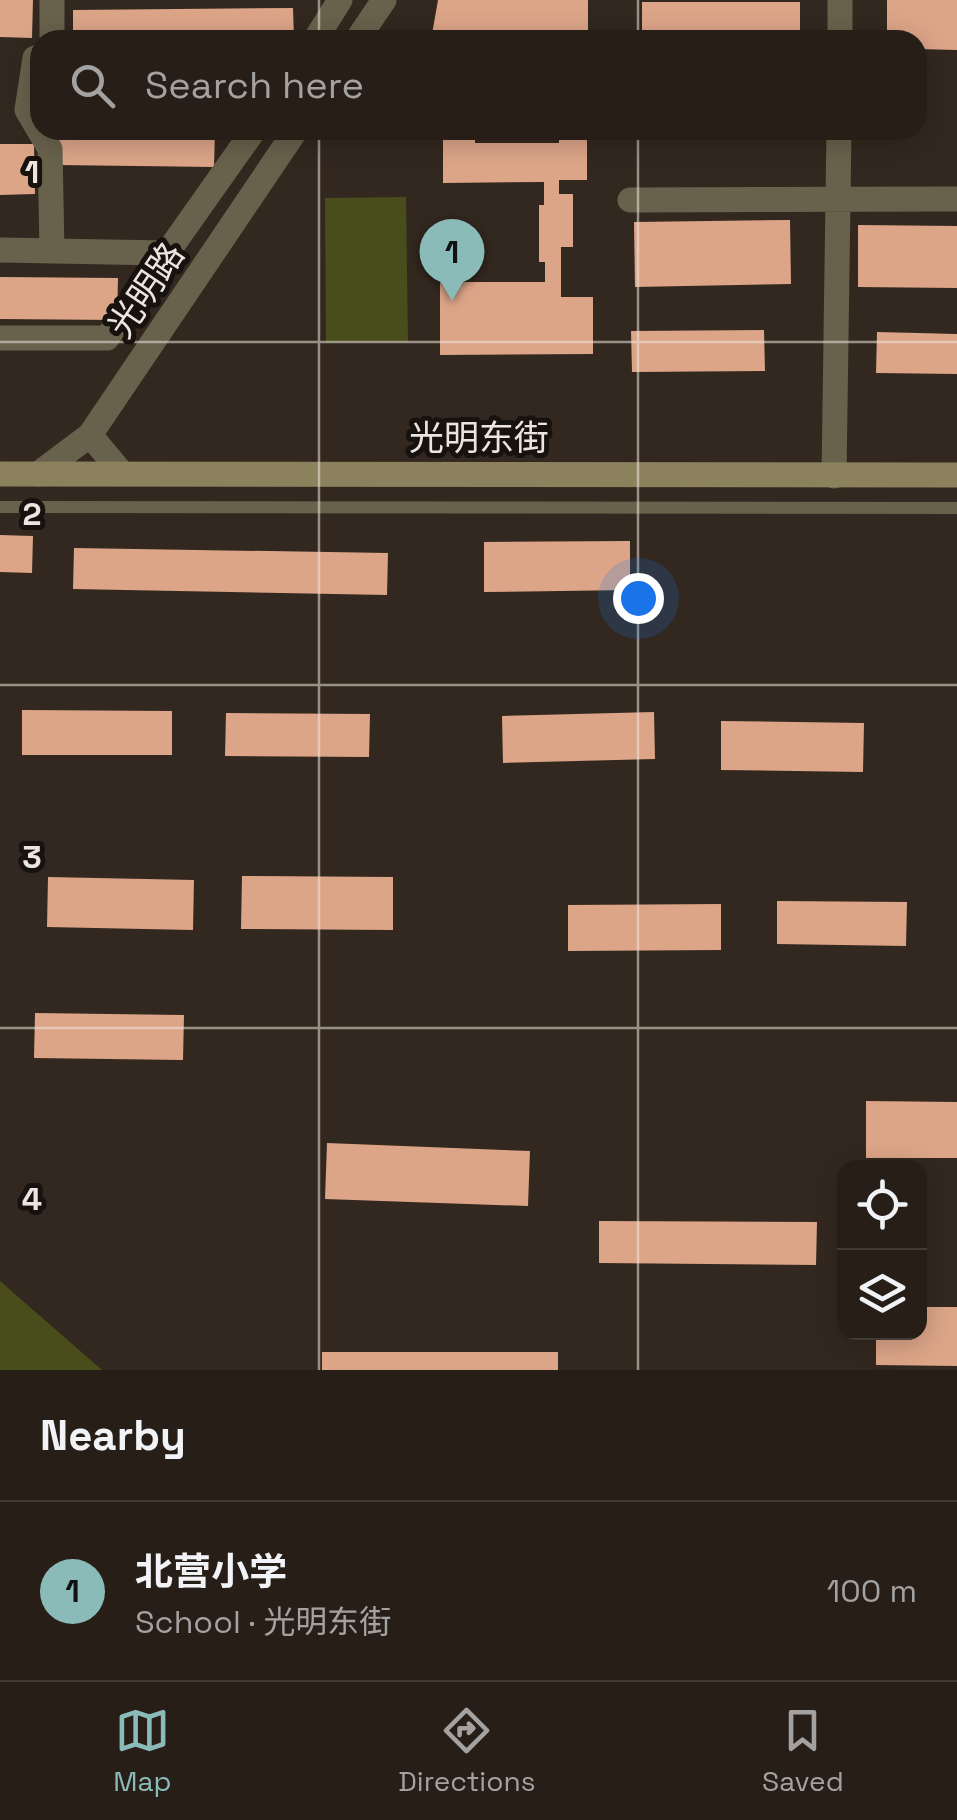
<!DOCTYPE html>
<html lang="en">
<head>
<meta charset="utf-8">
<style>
	body { margin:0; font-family:"Space Grotesk","Noto Sans SC",sans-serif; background:#2e2720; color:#f1f3f6 }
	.controls { position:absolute; right:30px; bottom:30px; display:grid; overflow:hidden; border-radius:20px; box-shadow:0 5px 25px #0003 }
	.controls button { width:90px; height:90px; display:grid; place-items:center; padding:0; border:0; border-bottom:2px solid #423c36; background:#261e17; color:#f1f3f6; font:50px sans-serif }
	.you { position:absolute; left:638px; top:598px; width:35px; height:35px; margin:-25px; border:8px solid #fff; border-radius:50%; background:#1a73e8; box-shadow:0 0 0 15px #1a73e833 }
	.badge { display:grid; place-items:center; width:65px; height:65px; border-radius:50%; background:#8bbbb9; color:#111; font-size:32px; font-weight:700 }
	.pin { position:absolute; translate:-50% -82px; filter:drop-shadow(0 2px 5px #0008) }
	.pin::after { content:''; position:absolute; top:52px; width:35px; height:30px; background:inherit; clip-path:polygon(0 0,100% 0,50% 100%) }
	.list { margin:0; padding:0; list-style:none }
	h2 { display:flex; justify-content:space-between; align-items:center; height:130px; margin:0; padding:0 40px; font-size:42px }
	h2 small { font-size:32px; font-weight:400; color:#a4a2a1 }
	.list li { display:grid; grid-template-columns:65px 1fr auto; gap:30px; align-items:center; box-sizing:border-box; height:180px; padding:0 40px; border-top:2px solid #423c36 }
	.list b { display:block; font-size:38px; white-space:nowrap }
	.list p { margin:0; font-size:32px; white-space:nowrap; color:#a4a2a1 }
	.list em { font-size:32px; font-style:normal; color:#a4a2a1 }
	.icon { flex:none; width:55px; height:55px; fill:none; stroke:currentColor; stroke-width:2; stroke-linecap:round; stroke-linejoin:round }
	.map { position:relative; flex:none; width:957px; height:1370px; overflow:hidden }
	.search { position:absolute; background:#261e17; box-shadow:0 5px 25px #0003; left:30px; right:30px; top:30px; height:110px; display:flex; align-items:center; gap:25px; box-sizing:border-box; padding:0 35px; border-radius:30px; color:#a4a2a1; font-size:38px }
	.sheet { height:310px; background:#261e17 }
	nav { display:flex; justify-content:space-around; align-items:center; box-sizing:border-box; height:140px; border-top:2px solid #423c36; background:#261e17; font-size:28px; color:#a4a2a1 }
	nav a { display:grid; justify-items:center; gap:5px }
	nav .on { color:#8bbbb9 }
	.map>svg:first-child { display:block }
	.green { fill:#484d1b }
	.building { fill:#dca588 }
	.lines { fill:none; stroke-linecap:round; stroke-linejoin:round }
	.service { stroke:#68624c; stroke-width:12 }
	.minor { stroke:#68624c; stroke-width:25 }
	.tertiary { stroke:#68624c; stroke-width:25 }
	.secondary { stroke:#8b815d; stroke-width:25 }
	.grid { fill:none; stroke:#ece5df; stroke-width:2.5; stroke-opacity:0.55 }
	.labels { text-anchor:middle; stroke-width:10; stroke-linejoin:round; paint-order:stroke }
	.street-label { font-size:35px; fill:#ece5df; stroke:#17120e }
	.grid-label { font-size:32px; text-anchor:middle; font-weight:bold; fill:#ece5df; stroke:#17120e; stroke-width:10; stroke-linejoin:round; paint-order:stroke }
</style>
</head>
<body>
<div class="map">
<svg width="957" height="1370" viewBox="0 0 957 1370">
	<rect width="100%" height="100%" fill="#33281f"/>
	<path class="green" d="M406,197L408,342H326L325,198Z
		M0,1281L102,1370H0Z"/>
	<path class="building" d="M0,0H33L32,38L0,37Z
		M438,0H588V40H431Z
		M887,0H957V50L917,49V40H887Z
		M642,2H800V40H642Z
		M293,8L294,40H73V10Z
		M57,130H215L214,167L57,165Z
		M443,130H475V143H559V130H587V180H559V194H573V247H561V297H593V354L440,355V282H545V262H539V205H544V182L443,183Z
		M0,144H34L35,194L0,195Z
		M790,220L791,284L635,287L634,222Z
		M858,225L957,226V288L858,287Z
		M0,277L118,278L117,320L0,319Z
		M764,330L765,371L632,372L631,331Z
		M877,332L957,334V374L876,373Z
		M0,535L33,536L32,573L0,572Z
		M630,541V590L484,592V542Z
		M74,548L388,553L387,595L73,589Z
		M22,710L172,711V755H22Z
		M654,712L655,759L503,763L502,716Z
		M226,713L370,714L369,757L225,756Z
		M721,721L864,723L863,772L721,770Z
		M242,876L393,877V930L241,929Z
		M48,877L194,880L193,930L47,927Z
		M777,901L907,902L906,946L777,944Z
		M721,904V950L568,951V905Z
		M35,1013L184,1015L183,1060L34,1058Z
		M866,1101L957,1102V1158H866Z
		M327,1143L530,1151L528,1206L325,1199Z
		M599,1221L817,1222L816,1265L599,1263Z
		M920,1307H957V1366L876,1365V1332H920Z
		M322,1352H558V1370H322Z"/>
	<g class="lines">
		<path class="service" d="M0,507L957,508"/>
		<path class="minor" d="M52,40V0
			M315,40L340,0
			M840,40V0
			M40,56L35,58L27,110L50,149L52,251
			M630,200L957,199
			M0,250L165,253
			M0,338H107L254,130
			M834,476L839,130"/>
		<path class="tertiary" d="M357,40L384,0
			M90,435L120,471
			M38,474L90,435L296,130"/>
		<path class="secondary" d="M0,474L957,475"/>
	</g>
	<path class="grid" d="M319,0V40M638,0V40M319,130V1370M638,130V1370M0,342H957M0,685H957M0,1028H957"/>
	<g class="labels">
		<g class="street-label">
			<text transform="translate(146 290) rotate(-56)" y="12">光明路</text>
			<text x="479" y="450">光明东街</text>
		</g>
	</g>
	<g class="grid-label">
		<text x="32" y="183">1</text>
		<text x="32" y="525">2</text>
		<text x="32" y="868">3</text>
		<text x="32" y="1210">4</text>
	</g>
</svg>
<div class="controls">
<button><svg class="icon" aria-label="locate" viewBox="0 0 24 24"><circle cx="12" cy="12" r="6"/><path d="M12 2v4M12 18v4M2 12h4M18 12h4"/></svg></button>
<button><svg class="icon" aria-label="layers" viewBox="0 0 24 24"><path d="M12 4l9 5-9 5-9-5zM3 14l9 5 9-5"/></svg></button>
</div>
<div class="you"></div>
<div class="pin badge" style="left:452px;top:301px">1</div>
<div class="search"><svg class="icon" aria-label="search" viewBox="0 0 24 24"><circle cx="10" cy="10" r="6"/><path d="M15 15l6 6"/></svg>Search here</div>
</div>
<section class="sheet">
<h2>Nearby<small></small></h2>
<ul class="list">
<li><span class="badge">1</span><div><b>北营小学</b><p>School · 光明东街</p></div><em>100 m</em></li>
</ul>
</section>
<nav>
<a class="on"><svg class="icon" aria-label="map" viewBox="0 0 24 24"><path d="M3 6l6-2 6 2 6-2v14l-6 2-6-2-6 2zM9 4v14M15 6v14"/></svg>Map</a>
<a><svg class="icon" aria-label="directions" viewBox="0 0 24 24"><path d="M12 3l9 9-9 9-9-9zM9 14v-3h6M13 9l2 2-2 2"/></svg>Directions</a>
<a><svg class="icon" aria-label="saved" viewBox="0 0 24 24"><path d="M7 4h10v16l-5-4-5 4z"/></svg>Saved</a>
</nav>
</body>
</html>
